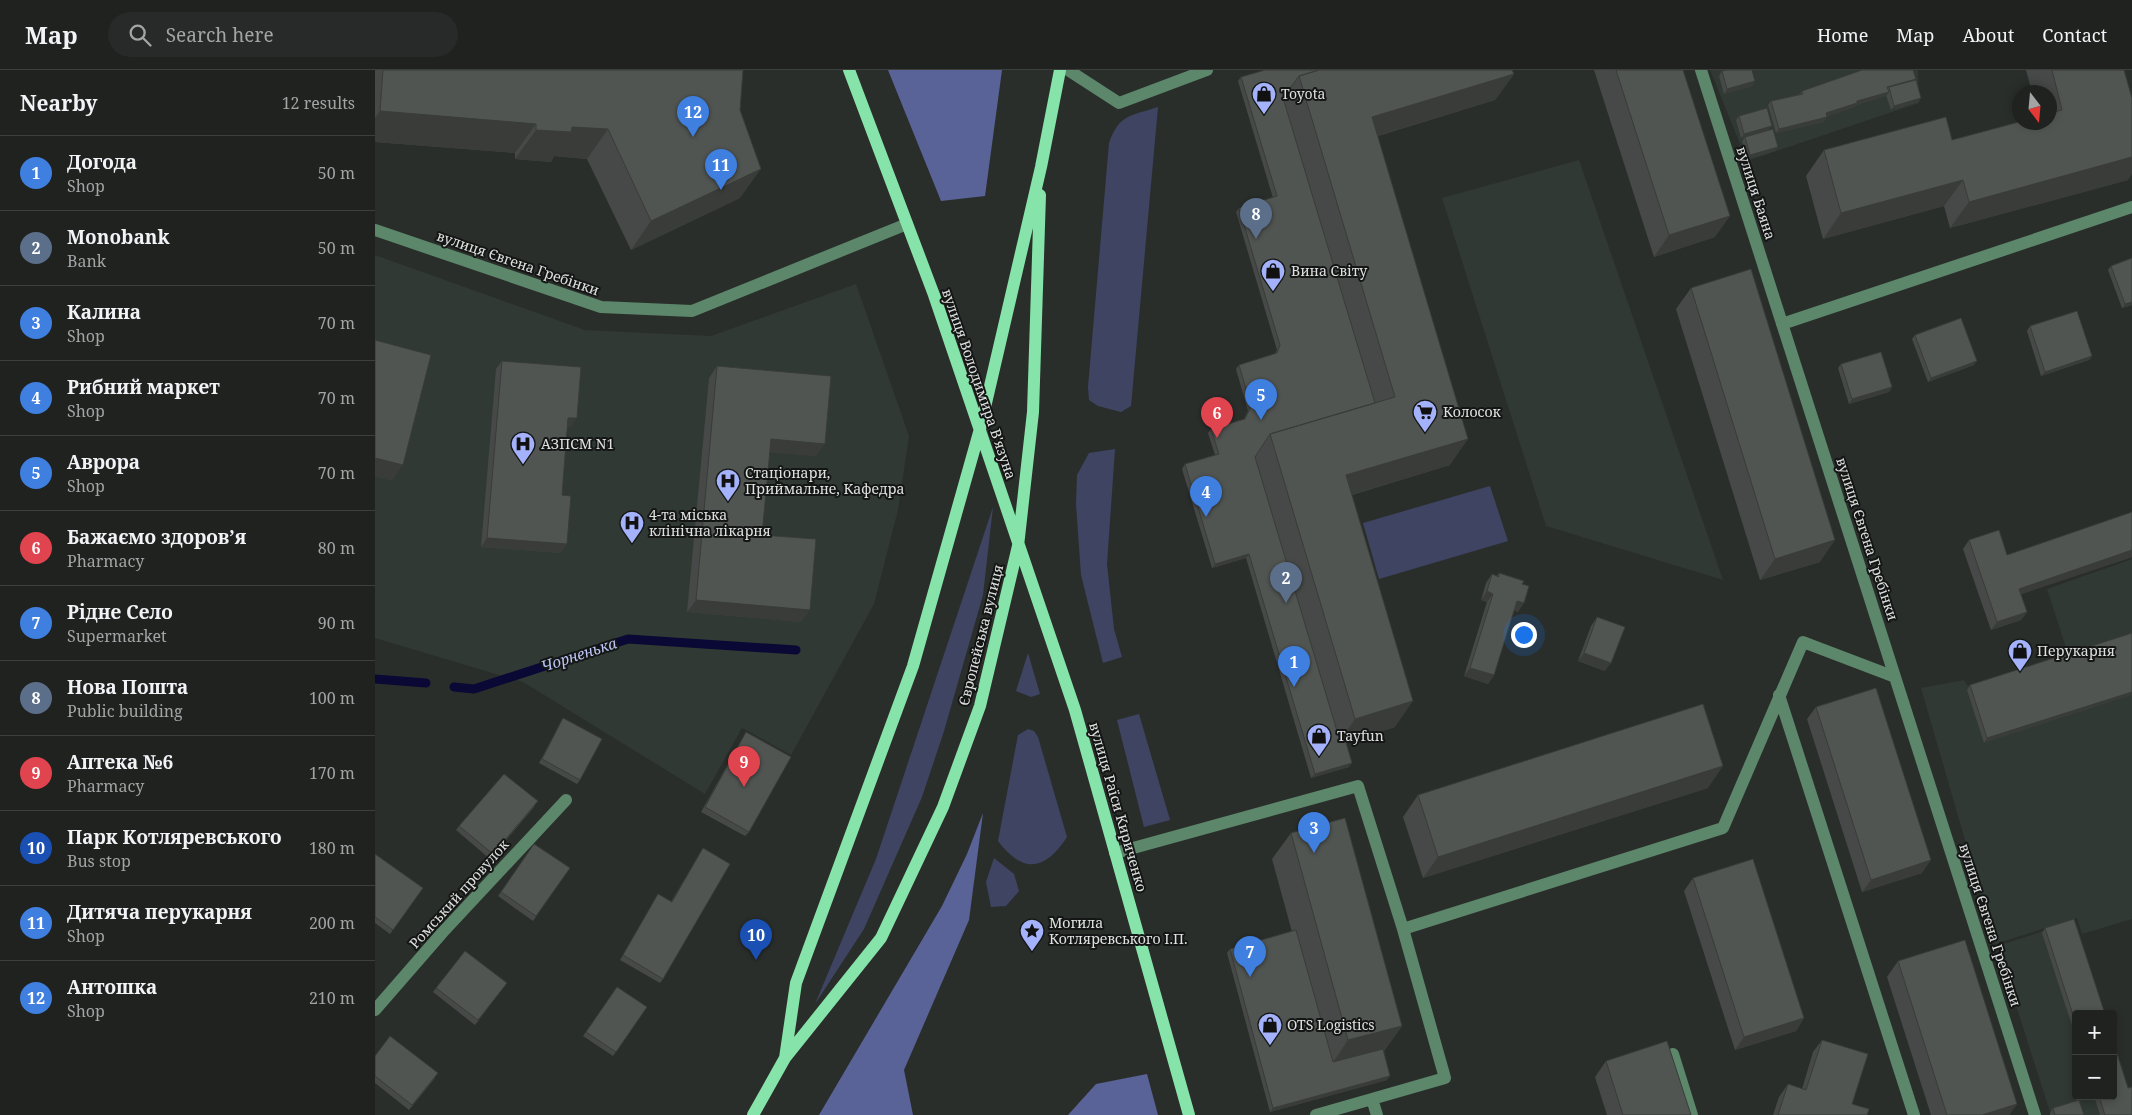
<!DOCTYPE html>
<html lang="en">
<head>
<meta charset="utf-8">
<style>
	body { margin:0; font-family:"Noto Serif",serif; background:#282a29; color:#f1f3f6 }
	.controls { position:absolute; right:15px; bottom:15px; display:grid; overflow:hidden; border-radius:5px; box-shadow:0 2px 8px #0003 }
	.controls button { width:45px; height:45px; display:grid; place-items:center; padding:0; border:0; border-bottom:1px solid #3d3f3e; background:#202220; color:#f1f3f6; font:25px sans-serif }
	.compass { position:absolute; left:1637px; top:15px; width:45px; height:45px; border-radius:50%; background:#202220; box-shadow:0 2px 8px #0003; rotate:164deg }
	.you { position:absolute; left:1148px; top:564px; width:18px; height:18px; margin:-12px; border:4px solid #fff; border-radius:50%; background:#1a73e8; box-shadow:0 0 0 8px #1a73e833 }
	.badge { display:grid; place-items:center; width:32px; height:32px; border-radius:50%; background:#1a73e8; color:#fff; font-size:16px; font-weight:700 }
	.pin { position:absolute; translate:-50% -41px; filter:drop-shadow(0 1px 2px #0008) }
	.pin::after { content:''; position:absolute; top:26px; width:18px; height:15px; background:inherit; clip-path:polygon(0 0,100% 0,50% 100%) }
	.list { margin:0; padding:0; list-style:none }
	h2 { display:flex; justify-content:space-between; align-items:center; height:65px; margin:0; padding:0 20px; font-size:21px }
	h2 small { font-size:16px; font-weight:400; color:#a2a4a5 }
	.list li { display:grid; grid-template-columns:32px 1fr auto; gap:15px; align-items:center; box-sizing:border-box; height:75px; padding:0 20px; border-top:1px solid #3d3f3e }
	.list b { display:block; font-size:19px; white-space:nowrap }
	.list p { margin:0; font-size:16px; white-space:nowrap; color:#a2a4a5 }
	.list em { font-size:16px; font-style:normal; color:#a2a4a5 }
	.icon { flex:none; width:28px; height:28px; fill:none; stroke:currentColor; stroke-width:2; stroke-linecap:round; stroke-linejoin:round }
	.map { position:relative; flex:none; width:1757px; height:1045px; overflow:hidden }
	header { display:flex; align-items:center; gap:30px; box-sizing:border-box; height:70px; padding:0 25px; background:#202220; border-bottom:1px solid #3d3f3e }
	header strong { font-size:24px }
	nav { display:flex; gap:28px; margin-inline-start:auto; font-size:18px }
	.search { width:350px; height:45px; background:#282a29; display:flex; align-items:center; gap:12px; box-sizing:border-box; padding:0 18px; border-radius:28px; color:#a2a4a5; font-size:19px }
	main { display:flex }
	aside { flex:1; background:#202220 }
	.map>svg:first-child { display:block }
	.built { fill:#303933 }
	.green { fill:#3f4463 }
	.forest { fill:#5a6397 }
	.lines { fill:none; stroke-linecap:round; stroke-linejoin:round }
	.stream { stroke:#0a0834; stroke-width:9 }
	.minor { stroke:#5c876b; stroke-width:12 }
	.major { stroke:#86e3a9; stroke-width:12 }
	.wall { fill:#464947 }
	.shaded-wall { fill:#393c39 }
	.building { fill:#515552; stroke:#393c39 }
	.labels { text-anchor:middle; stroke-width:4; stroke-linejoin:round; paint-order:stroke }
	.poi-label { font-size:14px; fill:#dee1df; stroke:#141615; text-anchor:start }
	.street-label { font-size:14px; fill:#dee1df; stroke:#141615 }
	.water-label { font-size:15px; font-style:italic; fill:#bdc6f6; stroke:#141615 }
</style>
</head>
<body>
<header>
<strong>Map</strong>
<div class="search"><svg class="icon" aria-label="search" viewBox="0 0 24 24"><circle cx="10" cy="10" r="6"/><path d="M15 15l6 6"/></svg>Search here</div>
<nav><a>Home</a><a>Map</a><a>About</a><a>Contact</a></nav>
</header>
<main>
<aside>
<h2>Nearby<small>12 results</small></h2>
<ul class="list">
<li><span class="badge" style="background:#3f7fe0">1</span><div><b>Догода</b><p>Shop</p></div><em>50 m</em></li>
<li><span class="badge" style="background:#5c6f8a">2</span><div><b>Monobank</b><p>Bank</p></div><em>50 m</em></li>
<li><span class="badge" style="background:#3f7fe0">3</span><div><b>Калина</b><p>Shop</p></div><em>70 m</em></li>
<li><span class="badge" style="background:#3f7fe0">4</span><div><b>Рибний маркет</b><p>Shop</p></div><em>70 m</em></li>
<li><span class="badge" style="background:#3f7fe0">5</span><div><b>Аврора</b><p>Shop</p></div><em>70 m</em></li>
<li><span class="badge" style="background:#e0444e">6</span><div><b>Бажаємо здоровʼя</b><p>Pharmacy</p></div><em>80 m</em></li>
<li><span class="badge" style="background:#3f7fe0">7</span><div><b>Рідне Село</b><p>Supermarket</p></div><em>90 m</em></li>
<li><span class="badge" style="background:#5c6f8a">8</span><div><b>Нова Пошта</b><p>Public building</p></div><em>100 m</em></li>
<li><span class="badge" style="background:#e0444e">9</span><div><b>Аптека №6</b><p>Pharmacy</p></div><em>170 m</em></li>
<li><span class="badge" style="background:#1a4fb4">10</span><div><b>Парк Котляревського</b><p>Bus stop</p></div><em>180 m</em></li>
<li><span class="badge" style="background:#3f7fe0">11</span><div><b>Дитяча перукарня</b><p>Shop</p></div><em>200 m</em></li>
<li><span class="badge" style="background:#3f7fe0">12</span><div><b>Антошка</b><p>Shop</p></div><em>210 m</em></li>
</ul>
</aside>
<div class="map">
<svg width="1757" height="1045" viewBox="0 0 1757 1045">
	<rect width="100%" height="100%" fill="#2a2e2b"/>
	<path class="built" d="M1335,0H1543L1544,33L1372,91Z
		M1204,90L1348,510L1171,456L1067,128Z
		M0,185L210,260L336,266L481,214L534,366L523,440L499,534L416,685L367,658L330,724L148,612L0,568Z
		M1757,489V849L1707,864L1702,848L1620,874L1546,618L1589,610L1593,616L1693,584L1672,519Z
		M1700,851L1730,944H1701V1026H1738V969L1757,1028V1045H1676L1622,876Z"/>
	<path class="green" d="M783,37L756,336L746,342L723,336L714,330L713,317L734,73C744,44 756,46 783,37Z
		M740,379L732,494L739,559L747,587L728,593L706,505L701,434L702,405L714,383Z
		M1115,416L1133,471L1004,509L988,453Z
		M618,437L608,525L569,661L547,727L489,859L440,934L501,789Z
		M653,583L665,624L656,627L641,621Z
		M764,644L795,750L769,757L742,650Z
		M653,659L659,661L663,667L692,767C670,801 648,804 623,771L643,665Z
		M619,788L639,804L644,821L631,836L616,837L611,812Z"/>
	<path class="forest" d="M513,0H627L610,126L566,131Z
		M608,743L594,850L529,1000L538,1045H444L567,836L592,784Z
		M772,1004L783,1045H693L721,1014Z"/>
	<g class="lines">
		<path class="stream" d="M0,609L51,613
			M79,617L99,619L253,569L421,580"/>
		<path class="minor" d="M693,0L744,33L832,0
			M1326,0L1660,1045
			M0,160L226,237L317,241L532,154
			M1407,254L1757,137
			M1404,625L1539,1045
			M740,783L983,716L1028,859L1070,1008L997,1029
			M1028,859L1348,758L1428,572L1520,607
			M0,940L67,863L191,730
			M1298,984L1317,1045
			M941,1045L997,1029L1002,1045"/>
		<path class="major" d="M474,0L559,225L700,640L814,1045
			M410,988L421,913L538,596L605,359L666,97L685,0
			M378,1045L410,988L506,868L568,737L605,636L643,476L658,342L665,125"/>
	</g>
	<path class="wall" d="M0,0H368L365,40V128L256,180L212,89L179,86L176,92L140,89V83L0,72Z
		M1219,0H1308L1340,167L1279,187Z
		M1651,0H1749L1753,110L1575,158L1569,136L1448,169L1431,106L1449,80L1577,70L1674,52V22H1657Z
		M1347,1L1380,11L1377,16L1349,24L1344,6Z
		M1139,4L1120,30L1003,66L1075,395L977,425L1020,657L971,672L974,697L936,708L871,488L837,498L807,399L810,394L840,385L833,363L836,359L869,349L873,341L861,299L864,295L900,284L902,280L861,142L864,138L898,128L863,11L866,7Z
		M1541,9L1539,11L1546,28L1543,32L1516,40L1511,25V26L1481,35L1479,37L1451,47H1452L1449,52L1401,63L1393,35L1396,31L1425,24L1427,21Z
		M1364,46L1394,60L1403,77L1400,81L1372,89L1367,71L1370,67L1366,68L1361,50Z
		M1736,196L1757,235L1747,238L1733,200Z
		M1316,218L1445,492L1385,510L1301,239Z
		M1655,256L1717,286L1714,290L1666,306L1652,261Z
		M1540,265L1599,295L1553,312L1537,269Z
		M127,291L196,357H192L187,425L186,483L106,477L121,299Z
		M1466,294L1517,317L1514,322L1474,334L1463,298Z
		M342,296L441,386L395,382L387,465L426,552L312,542L334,308Z
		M1757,442V487L1646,524L1652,542L1646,550L1616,560L1588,479L1594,470L1632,485Z
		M1124,503L1147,514L1143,542L1139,540L1119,605L1113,614L1089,606L1112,532L1106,530L1111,513L1117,504L1122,506Z
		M1222,547L1230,601L1203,591L1216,556Z
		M1757,563L1609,673L1592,620L1595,615Z
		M1441,637L1547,803L1487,822L1432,649Z
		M188,648L205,710L202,714L164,693Z
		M371,662L374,762L370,766L326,742Z
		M1333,718L1048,808L1028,747L1043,725Z
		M160,736L115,789L81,760L84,756Z
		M916,763L1027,956L1009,981L1012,1010L895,1042L852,883L855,879L917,862L897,789Z
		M159,774L195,798L158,851L123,826Z
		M328,778L288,909L285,913L245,890L283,824L296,832Z
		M0,784L48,818L15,864L0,853Z
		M1318,808L1429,948L1421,961L1360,980L1309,821Z
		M1670,858L1701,944V968L1667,863Z
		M1523,891L1642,1034L1634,1045H1556L1512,907Z
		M132,913L100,955L58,922L61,918Z
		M242,917L272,937L238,986L208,966Z
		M1447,970L1477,1034L1492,1045H1398L1404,1027L1413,1014L1427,1019L1438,982Z
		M0,986L60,1008L34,1040L0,1013Z
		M1231,991L1316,1045H1232L1220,1007Z
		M1719,1026H1738L1757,1045H1725Z
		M1678,1038L1709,1045H1675V1043Z"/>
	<path class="shaded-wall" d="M1139,4L1120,30L978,73L997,47Z
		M1541,9L1538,13L1514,17L1511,20L1512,17Z
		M1380,11L1377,16L1349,24L1352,19Z
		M1514,22L1511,26L1481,35L1479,37L1448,48L1451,43L1482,31Z
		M1546,28L1543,32L1516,40L1519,36Z
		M5,41L161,54L140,83L0,72V48Z
		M1452,47L1449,52L1401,63L1404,59Z
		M1397,56L1394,60L1366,68L1369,64Z
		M197,57L233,59L212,89L179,86L176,92L140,89L161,60Z
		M1403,77L1400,81L1372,89L1375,85Z
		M1757,87V104L1753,110L1575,158L1594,132Z
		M386,99L365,128L256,180L276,151Z
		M1588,110L1569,136L1448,169L1466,143Z
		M1355,146L1340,167L1279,187L1294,165Z
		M1757,232V235L1747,238L1750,234Z
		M1717,286L1714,290L1666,306L1670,302Z
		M1602,291L1599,295L1553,312L1556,308Z
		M1517,317L1514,322L1474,334L1477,329Z
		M193,348H202L196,357L187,356Z
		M396,369L450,374L441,386L388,382Z
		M1093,369L1075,395L952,432L971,405Z
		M0,388L28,395L17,411L0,407Z
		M112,468L192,474L186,483L106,477Z
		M1460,470L1445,492L1385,510L1400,489Z
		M1757,480V487L1638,527L1644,519Z
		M874,484L871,488L837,498L840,494Z
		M1112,521L1118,524L1112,532L1106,530Z
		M321,530L435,540L426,552L312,542Z
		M1142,531L1149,533L1143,542L1136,539Z
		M1652,542L1646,550L1616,560L1622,552Z
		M1209,583L1236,593L1230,601L1203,591Z
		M1095,598L1119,605L1113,614L1089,606Z
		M1757,622V625L1609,673L1612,668Z
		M1038,631L1020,657L962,675L980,649Z
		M977,693L974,697L936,708L940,704Z
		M1348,696L1333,718L1048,808L1063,787Z
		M1556,790L1547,803L1487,822L1496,810Z
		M1429,948L1421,961L1360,980L1369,967Z
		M1027,956L1008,982L955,997L973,970Z
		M1015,1006L1012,1010L895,1042L898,1038Z
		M1642,1034L1634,1045H1607Z"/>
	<path class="building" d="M8,0H368L365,40L386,99L276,151L233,59L197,57L196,62L161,60V54L5,41Z
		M890,0H944L924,6L908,28L1000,333L895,364L880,387L965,671L970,669L977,693L940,704L874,484L840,494L810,394L844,384L836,359L870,349L876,336L864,295L902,283L905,275L864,138L902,126L866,7Z
		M944,0H1137L1139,4L997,47L1093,369L971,405L1038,631L980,649L895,364L1020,327L924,6Z
		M1241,0H1308L1355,146L1294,165Z
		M1352,0H1377L1380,11L1352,19L1347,1Z
		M1487,0H1538L1541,9L1512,17L1514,22L1482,31V33L1451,43L1452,47L1404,59L1396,31L1428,24L1427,21Z
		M1677,0H1749L1757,28V87L1594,132L1588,110L1466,143L1449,80L1571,47L1577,70L1644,52H1674V43L1687,40Z
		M1541,10L1546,28L1519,36L1514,17Z
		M1392,38L1397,56L1369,64L1364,46Z
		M1398,59L1403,77L1375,85L1370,67Z
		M1757,188V232L1750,234L1736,196Z
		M1376,199L1460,470L1400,489L1316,218Z
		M1702,241L1717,286L1670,302L1655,256Z
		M1586,248L1602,291L1556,308L1540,265Z
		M0,270L56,285L28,395L0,388Z
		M1506,282L1517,317L1477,329L1466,294Z
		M127,291L206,297L202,348H193L187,425L196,426L192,474L112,468Z
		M342,296L456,306L450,374L396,369L387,465L441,469L435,540L321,530Z
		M1757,442V480L1644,519L1652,542L1622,552L1594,470L1624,460L1632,485Z
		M1124,503L1149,511L1147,514L1154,516L1149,533L1142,531L1119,605L1095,598L1118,524L1112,521L1117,504L1124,507Z
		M1222,547L1250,557L1236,593L1209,583Z
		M1757,563V622L1612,668L1595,615Z
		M1501,618L1556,790L1496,810L1441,637Z
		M1328,634L1348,696L1063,787L1043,725Z
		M188,648L227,669L205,710L167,689Z
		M371,662L416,687L374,762L330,737Z
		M129,704L163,731L118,784L84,756Z
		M970,748L1027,956L973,970L916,763Z
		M159,774L195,798L161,846L126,822Z
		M328,778L355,794L288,909L248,885L283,824L297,832Z
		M0,784L48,818L18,860L0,847Z
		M1378,789L1429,948L1369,967L1318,808Z
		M1699,849L1730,944H1701V954L1670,858Z
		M921,860L958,992L1008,979L1015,1006L898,1038L855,879Z
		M1590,870L1642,1034L1607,1045H1572L1523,891Z
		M90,881L132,913L103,950L61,918Z
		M242,917L272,937L241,982L211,962Z
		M15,966L63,1003L37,1035L0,1006V986Z
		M1447,970L1493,984L1477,1034L1494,1039L1492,1045H1403L1413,1014L1431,1020Z
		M1292,971L1316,1045H1248L1231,991Z
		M1738,971L1753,1018L1757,1017V1045H1730L1724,1026H1738Z
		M1704,1030L1709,1045H1680L1678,1038Z"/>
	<defs>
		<symbol id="shop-pin" viewBox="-11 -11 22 30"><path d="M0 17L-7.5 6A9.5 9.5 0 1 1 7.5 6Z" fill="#a4b2fc" stroke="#141615"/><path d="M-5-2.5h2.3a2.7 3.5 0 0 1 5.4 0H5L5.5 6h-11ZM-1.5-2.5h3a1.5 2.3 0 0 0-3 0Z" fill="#111"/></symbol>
		<symbol id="supermarket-pin" viewBox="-11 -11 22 30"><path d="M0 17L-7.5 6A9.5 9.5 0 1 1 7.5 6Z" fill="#a4b2fc" stroke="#141615"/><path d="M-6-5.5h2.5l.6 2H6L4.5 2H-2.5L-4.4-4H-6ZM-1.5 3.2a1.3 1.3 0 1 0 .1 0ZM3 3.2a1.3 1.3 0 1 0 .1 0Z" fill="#111"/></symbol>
		<symbol id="hospital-pin" viewBox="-11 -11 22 30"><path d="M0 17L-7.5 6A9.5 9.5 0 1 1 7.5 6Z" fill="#a4b2fc" stroke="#141615"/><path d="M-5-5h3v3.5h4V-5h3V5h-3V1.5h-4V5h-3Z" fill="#111"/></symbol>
		<symbol id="sight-pin" viewBox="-11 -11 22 30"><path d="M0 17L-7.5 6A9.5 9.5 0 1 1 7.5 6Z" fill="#a4b2fc" stroke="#141615"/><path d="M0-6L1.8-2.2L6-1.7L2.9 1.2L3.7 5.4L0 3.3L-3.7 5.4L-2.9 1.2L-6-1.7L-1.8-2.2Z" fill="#111"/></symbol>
	</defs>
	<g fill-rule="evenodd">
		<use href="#shop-pin" x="875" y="10" width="28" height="38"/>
		<use href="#shop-pin" x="884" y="187" width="28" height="38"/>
		<use href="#supermarket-pin" x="1036" y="328" width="28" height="38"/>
		<use href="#hospital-pin" x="134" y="360" width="28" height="38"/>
		<use href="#hospital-pin" x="339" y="397" width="28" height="38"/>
		<use href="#hospital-pin" x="243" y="439" width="28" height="38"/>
		<use href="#shop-pin" x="1631" y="567" width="28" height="38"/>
		<use href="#shop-pin" x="930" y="652" width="28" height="38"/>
		<use href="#sight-pin" x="643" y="847" width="28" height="38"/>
		<use href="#shop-pin" x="881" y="941" width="28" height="38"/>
	</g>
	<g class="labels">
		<g class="poi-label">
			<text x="906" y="29">Toyota</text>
			<text x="916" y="206">Вина Світу</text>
			<text x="1068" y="347">Колосок</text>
			<text x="166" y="379">АЗПСМ N1</text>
			<text x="370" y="408">Стаціонари,<tspan x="370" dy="16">Приймальне, Кафедра</tspan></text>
			<text x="274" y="450">4-та міська<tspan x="274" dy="16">клінічна лікарня</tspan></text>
			<text x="1662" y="586">Перукарня</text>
			<text x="962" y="671">Tayfun</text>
			<text x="674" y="858">Могила<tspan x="674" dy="16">Котляревського І.П.</tspan></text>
			<text x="912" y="960">OTS Logistics</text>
		</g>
		<g class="street-label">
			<text transform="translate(1381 123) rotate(72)" y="5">вулиця Баяна</text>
			<text transform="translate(143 193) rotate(19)" y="5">вулиця Євгена Гребінки</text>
			<text transform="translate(604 314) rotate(71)" y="5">вулиця Володимира В'язуна</text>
			<text transform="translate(1492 469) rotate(72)" y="5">вулиця Євгена Гребінки</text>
			<text transform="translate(606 565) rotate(-76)" y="5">Європейська вулиця</text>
			<text transform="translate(743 737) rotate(74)" y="5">вулиця Раїси Кириченко</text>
			<text transform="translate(84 824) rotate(-48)" y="5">Ромський провулок</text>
			<text transform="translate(1615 855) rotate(72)" y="5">вулиця Євгена Гребінки</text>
		</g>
		<g class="water-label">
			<text transform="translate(204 585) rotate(-18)" y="5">Чорненька</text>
		</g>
	</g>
</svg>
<div class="controls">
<button>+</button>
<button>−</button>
</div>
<svg class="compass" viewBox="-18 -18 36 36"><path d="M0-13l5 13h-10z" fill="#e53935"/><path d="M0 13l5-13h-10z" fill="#a2a4a5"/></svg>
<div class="you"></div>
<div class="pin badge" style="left:919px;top:617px;background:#3f7fe0">1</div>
<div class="pin badge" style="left:911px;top:533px;background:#5c6f8a">2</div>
<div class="pin badge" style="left:939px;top:783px;background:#3f7fe0">3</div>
<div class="pin badge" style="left:831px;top:447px;background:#3f7fe0">4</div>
<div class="pin badge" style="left:886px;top:350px;background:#3f7fe0">5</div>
<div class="pin badge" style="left:842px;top:368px;background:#e0444e">6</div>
<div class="pin badge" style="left:875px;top:907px;background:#3f7fe0">7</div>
<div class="pin badge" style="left:881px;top:169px;background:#5c6f8a">8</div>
<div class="pin badge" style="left:369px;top:717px;background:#e0444e">9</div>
<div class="pin badge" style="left:381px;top:890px;background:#1a4fb4">10</div>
<div class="pin badge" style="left:346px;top:120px;background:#3f7fe0">11</div>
<div class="pin badge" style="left:318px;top:67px;background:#3f7fe0">12</div>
</div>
</main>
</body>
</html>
